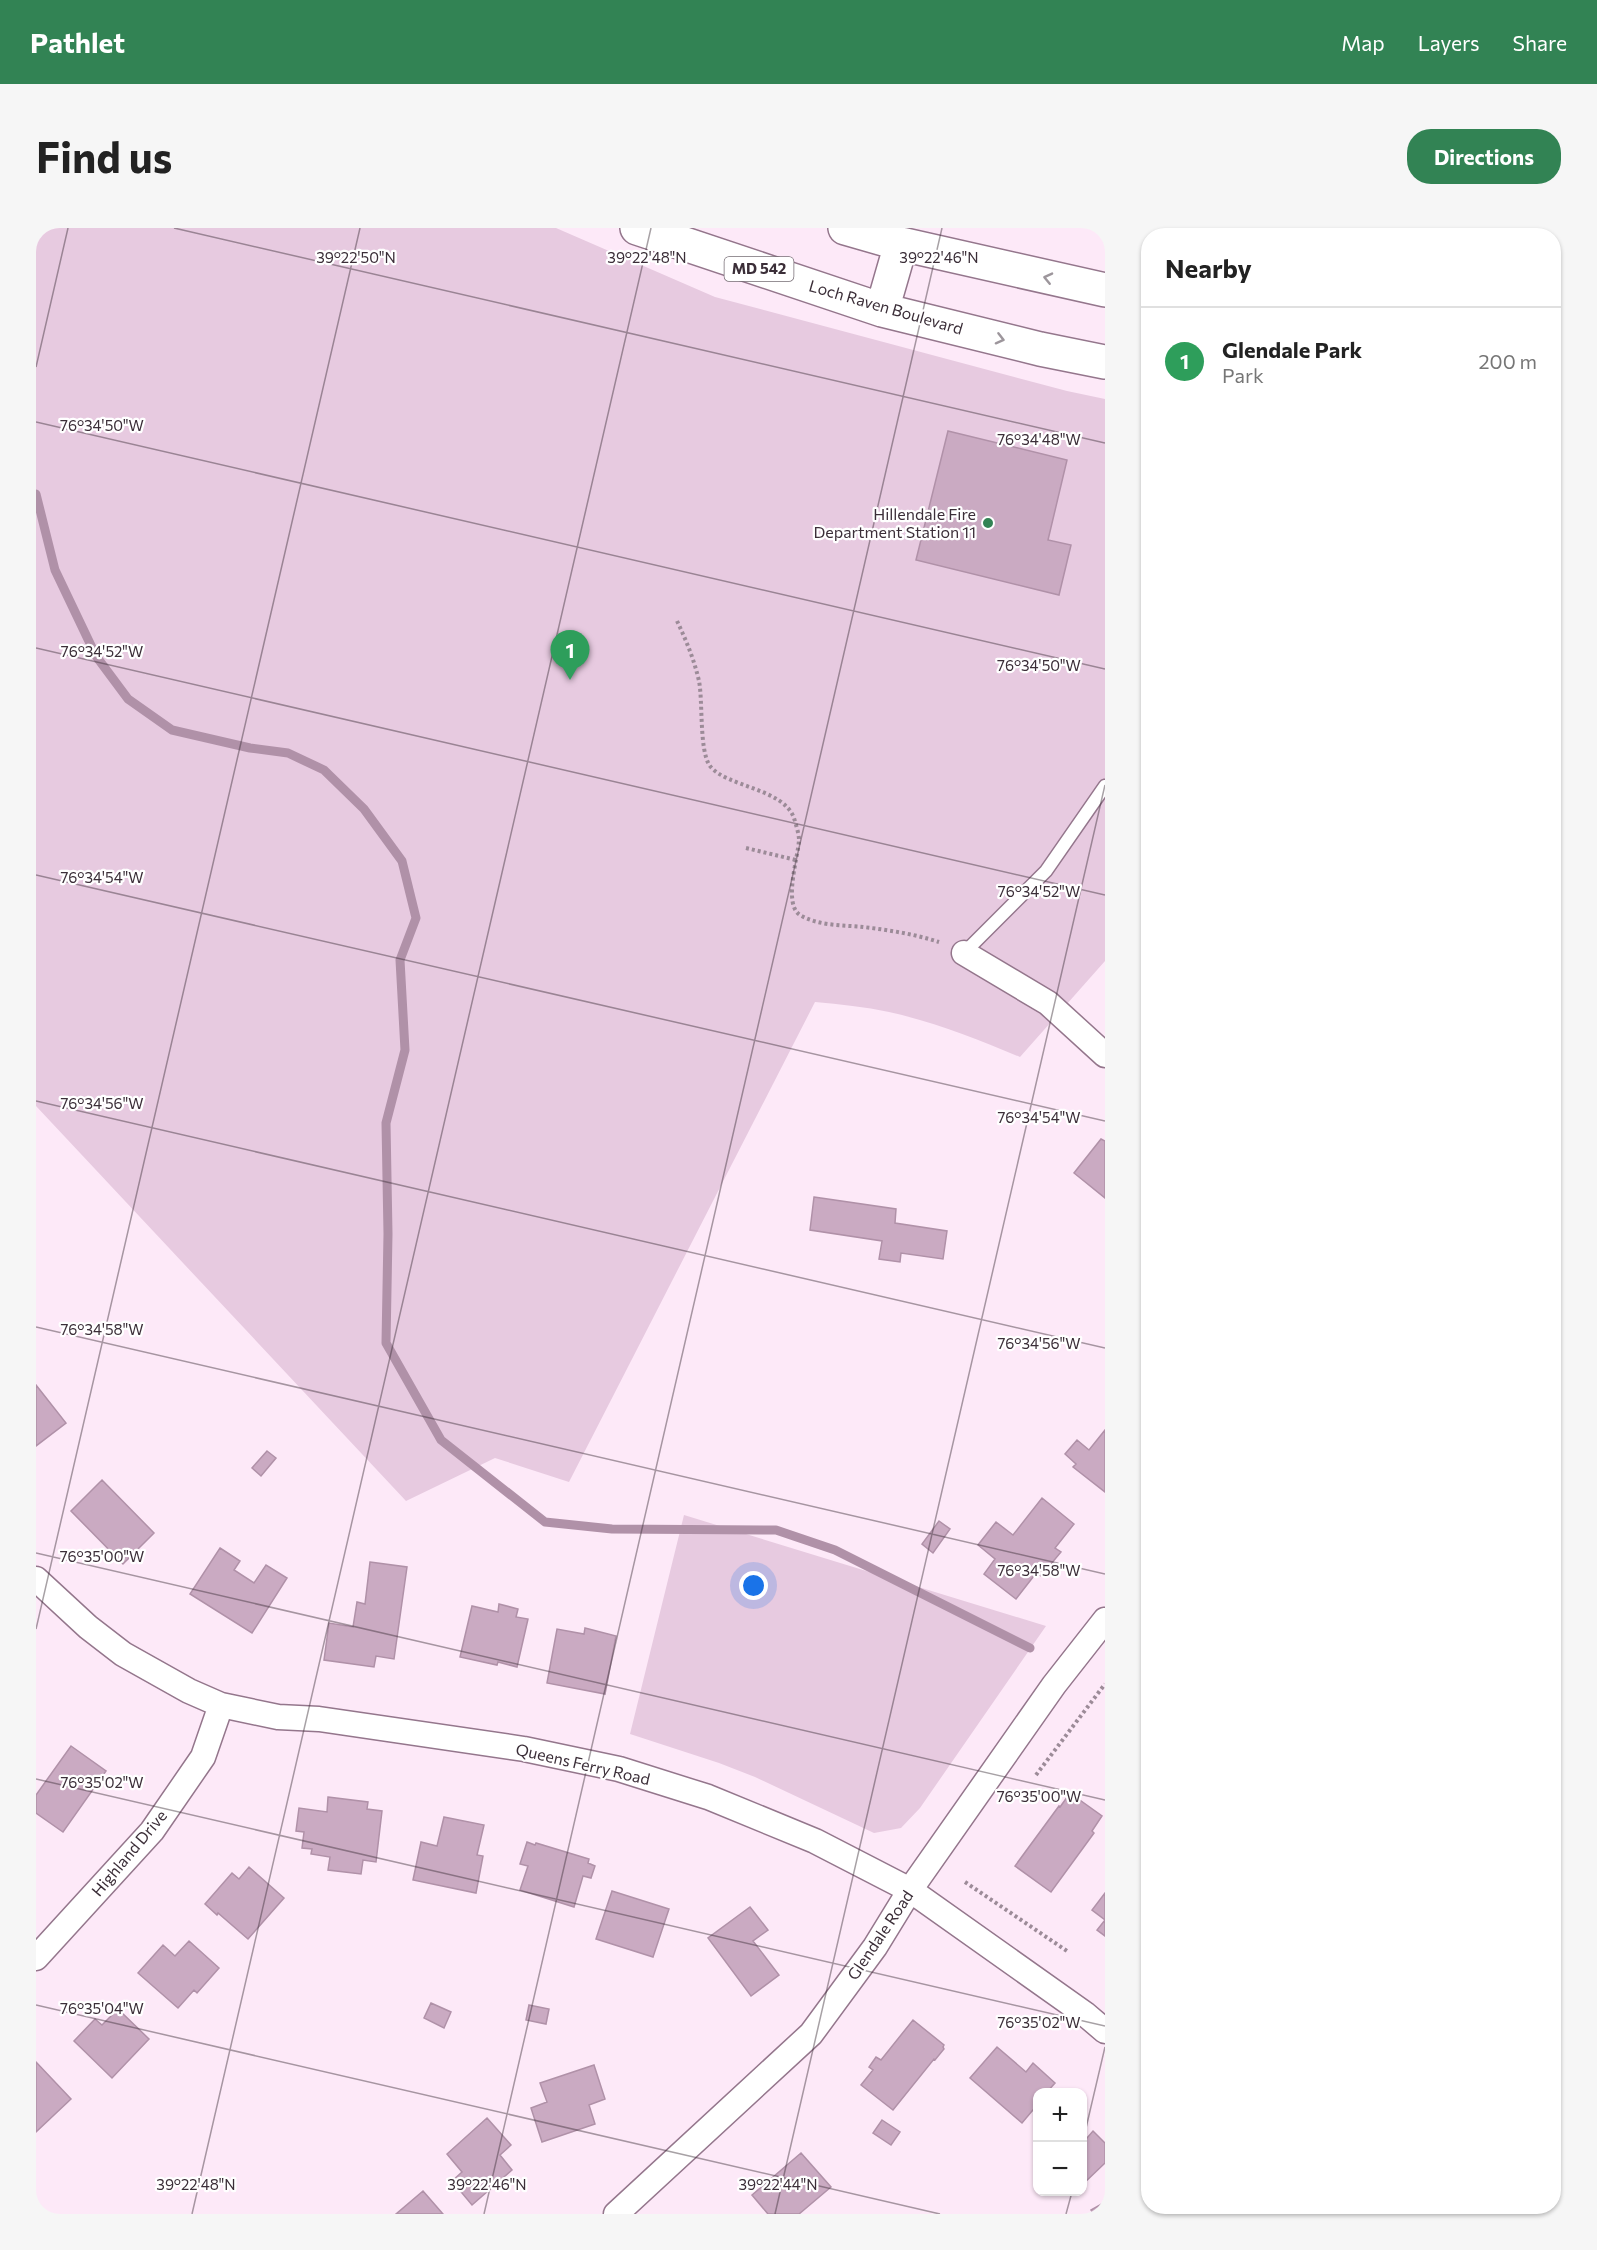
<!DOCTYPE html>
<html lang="en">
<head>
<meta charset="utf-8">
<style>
	body { margin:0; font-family:Commissioner,sans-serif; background:#f6f6f6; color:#222 }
	.controls { position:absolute; right:18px; bottom:18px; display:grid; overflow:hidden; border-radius:12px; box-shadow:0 2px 4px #0004 }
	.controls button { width:54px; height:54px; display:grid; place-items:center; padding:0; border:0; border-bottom:2px solid #e0e0e0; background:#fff; color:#222; font:30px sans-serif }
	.you { position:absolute; left:718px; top:1358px; width:21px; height:21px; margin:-15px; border:4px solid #fff; border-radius:50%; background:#1a73e8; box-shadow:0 0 0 9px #1a73e833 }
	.badge { display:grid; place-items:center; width:39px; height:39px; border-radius:50%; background:#328354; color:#fff; font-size:20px; font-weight:700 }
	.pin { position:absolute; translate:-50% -50px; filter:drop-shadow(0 2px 3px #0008) }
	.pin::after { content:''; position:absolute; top:32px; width:21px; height:18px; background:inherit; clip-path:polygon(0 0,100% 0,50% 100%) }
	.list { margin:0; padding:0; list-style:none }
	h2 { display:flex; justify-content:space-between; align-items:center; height:78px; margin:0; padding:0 24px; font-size:26px }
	h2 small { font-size:20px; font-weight:400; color:#767676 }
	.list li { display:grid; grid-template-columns:39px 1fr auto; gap:18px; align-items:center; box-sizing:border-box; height:108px; padding:0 24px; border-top:2px solid #e0e0e0 }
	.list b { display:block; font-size:22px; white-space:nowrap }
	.list p { margin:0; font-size:20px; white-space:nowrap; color:#767676 }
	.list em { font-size:20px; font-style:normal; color:#767676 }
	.map { position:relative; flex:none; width:1069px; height:1986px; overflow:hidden; border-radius:24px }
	header { display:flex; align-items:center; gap:36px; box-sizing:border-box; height:84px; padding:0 30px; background:#328354; color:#fff }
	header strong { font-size:28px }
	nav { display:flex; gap:33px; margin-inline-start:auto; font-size:21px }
	.intro { display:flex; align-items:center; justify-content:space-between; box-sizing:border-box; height:144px; padding:0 36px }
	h1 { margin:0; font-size:42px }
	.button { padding:15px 27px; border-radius:24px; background:#328354; color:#fff; font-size:21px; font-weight:700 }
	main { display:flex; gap:36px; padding:0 36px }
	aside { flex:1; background:#fff; border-radius:24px; box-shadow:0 2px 4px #0004 }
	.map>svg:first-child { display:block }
	.green { fill:#e7cae0 }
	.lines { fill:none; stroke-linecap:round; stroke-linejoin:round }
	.stream { stroke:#b091a8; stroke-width:9 }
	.building { fill:#caaac2; stroke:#b091a8; stroke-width:1.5 }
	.lane-casing { stroke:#94768c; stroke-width:15 }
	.street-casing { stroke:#94768c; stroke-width:27 }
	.primary-casing { stroke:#94768c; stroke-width:36 }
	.path { stroke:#9c8b98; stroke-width:4; stroke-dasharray:3 3; stroke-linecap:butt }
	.lane { stroke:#fff; stroke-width:12 }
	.street { stroke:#fff; stroke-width:24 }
	.primary { stroke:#fff; stroke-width:33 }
	.oneway { stroke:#9d969c }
	.ticks { fill:none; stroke:#3b2e38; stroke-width:1.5; stroke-opacity:0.45 }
	.poi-dot { fill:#328354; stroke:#fff; stroke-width:2 }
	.labels { text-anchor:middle; stroke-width:4.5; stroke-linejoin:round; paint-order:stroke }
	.shield { fill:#fff; stroke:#766d74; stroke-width:1.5 }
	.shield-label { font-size:15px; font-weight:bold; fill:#3b2e38 }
	.street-label { font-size:16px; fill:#3b2e38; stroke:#fff }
	.poi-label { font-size:16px; fill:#3b2e38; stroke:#fff; text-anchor:end }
	.ticks-label { font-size:15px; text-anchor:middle; fill:#3b2e38; stroke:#fff; stroke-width:4.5; stroke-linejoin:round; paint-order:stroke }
</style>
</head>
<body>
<header>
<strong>Pathlet</strong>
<nav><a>Map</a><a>Layers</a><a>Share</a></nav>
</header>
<div class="intro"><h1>Find us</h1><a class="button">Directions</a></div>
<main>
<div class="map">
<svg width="1069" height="1986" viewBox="0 0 1069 1986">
	<rect width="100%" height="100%" fill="#fde9f8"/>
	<path class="green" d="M0,0H520L679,69L1031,163L1069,171V733L984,829C941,811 898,794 853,784C829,779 804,776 779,774L533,1254L459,1230L370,1273L0,878Z
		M648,1287L1010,1398L884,1580L865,1600L838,1605L719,1549L683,1535L594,1506Z"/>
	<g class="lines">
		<path class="stream" d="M0,266L19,342L60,428L92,471L136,502L214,520L252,525L288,542L328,581L366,633L380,690L364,732L369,822L350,895L352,1006L350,1115L405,1212L509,1294L576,1301L740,1302L799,1322L994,1420"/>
	</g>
	<path class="building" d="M912,203L1031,232L1012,312L1035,317L1023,367L880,332Z
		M1065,911L1069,913V970L1038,945Z
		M778,969L860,981L859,995L911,1003L907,1031L865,1025L864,1034L843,1031L846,1013L774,1002Z
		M0,1157L30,1195L0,1218Z
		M1069,1202V1264L1037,1239L1040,1236L1029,1226L1041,1212L1053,1222Z
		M231,1223L240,1230L225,1248L216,1240Z
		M66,1252L118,1305L87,1336L35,1283Z
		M1006,1270L1038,1296L1019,1320L1025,1324L1005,1348L1001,1344L980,1371L948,1346L959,1331L942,1317L960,1294L977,1307Z
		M903,1293L914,1301L897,1325L886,1316Z
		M184,1320L204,1333L198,1342L218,1355L230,1337L251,1350L216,1405L154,1366Z
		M334,1334L371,1339L358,1431L340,1428L338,1439L288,1432L293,1395L317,1399L321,1374L329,1376Z
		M463,1376L482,1381L480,1389L492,1391L481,1439L462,1434L461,1437L424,1429L436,1378L462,1384Z
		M549,1400L580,1408L569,1466L511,1455L521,1401L548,1406Z
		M35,1518L70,1543L27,1604L0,1585V1567Z
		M1034,1565L1066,1588L1056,1603L1058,1605L1015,1664L979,1638L1023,1578L1024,1579Z
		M292,1569L332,1574L331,1581L346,1583L340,1634L327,1632L325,1646L292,1642L294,1629L275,1626L276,1621L266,1620L268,1604L260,1603L263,1580L291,1584Z
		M408,1589L448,1597L441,1627L447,1628L440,1665L377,1652L385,1614L401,1618Z
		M491,1614L499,1617L500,1615L553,1631L552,1635L559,1638L555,1650L547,1648L538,1679L484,1662L492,1638L484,1636Z
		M213,1639L248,1670L212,1711L182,1685L181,1687L169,1676L196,1645L203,1651Z
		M576,1663L633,1681L617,1729L560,1711Z
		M1069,1665V1708L1061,1702L1069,1692L1056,1682Z
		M714,1679L732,1702L717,1713L743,1747L715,1768L672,1710Z
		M153,1713L183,1740L161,1765L158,1762L142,1780L102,1745L127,1717L139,1728Z
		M395,1775L415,1784L408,1800L388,1790Z
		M493,1777L513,1781L510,1796L490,1792Z
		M82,1781L113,1811L76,1850L38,1813L59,1791L66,1797Z
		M877,1792L908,1817L907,1819L908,1821L899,1832L898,1831L857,1882L825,1857L837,1842L833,1839L840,1829L845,1832Z
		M961,1819L990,1844L997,1835L1019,1855L1011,1864H1002V1876L986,1895L934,1850Z
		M0,1834L35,1871L0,1904Z
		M558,1837L569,1871L553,1877L559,1896L506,1914L495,1880L511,1874L504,1855Z
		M451,1890L475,1917L464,1927L476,1942L436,1977L416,1953L426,1944L411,1926Z
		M846,1892L864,1904L855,1917L837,1905Z
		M1057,1903L1069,1915V1935L1046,1957V1906L1051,1910Z
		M765,1925L795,1959L763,1986H732L716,1967Z
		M387,1963L407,1986H360Z
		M1069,1974V1986H1058L1055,1982Z"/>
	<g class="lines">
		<defs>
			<path id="lane" d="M928,725L1010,643L1069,558"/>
			<path id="street" d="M928,725L1012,775L1069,827
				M0,1351L52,1399L87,1426L153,1463L185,1477L242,1489L283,1491L488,1521L583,1541L672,1569L779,1613L874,1662L1049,1786L1069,1803
				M0,1730L116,1603L167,1529L185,1477
				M580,1986L775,1806L839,1719L874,1662L1018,1457L1069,1392"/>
			<path id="primary" d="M601,0L846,82L1004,121L1069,134
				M809,0L865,16L1069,62
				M846,82L865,16"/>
		</defs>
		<use href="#lane" class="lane-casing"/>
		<use href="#street" class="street-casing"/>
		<use href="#primary" class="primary-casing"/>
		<path class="path" d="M641,393C650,412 658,431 663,453C667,473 663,523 674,538C690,559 747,560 758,590C760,597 763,606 763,612C762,630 747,676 764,687C782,698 807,697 827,699C853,702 878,706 903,714
			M710,620L760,632
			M1000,1547L1069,1456
			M929,1654L1031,1723"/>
		<use href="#lane" class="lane"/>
		<use href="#street" class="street"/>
		<use href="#primary" class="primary"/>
	</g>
	<defs><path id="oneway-chevron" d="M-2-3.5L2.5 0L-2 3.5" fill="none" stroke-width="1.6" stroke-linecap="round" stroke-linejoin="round" transform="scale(1.5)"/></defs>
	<g class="oneway">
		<use href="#oneway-chevron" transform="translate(1012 50) rotate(-167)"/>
		<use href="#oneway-chevron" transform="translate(964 111) rotate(14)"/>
	</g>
	<path class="ticks" d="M138,0L1069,215M0,139L32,0M0,194L1069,441M0,420L1069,667M0,647L1069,893M0,873L1069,1120M0,1099L1069,1346M0,1325L1069,1572M0,1401L324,0M0,1551L1069,1798M0,1777L904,1986M1046,1917L1069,1819M156,1986L615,0M448,1986L906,0M739,1986L1069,557M1030,1986L1036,1964"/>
	<circle class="poi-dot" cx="952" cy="295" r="6"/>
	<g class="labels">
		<rect class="shield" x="688.5" y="29" width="69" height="24" rx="4.5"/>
		<g class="shield-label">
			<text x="723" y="46">MD 542</text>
		</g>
		<g class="street-label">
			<text transform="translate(850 79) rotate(16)" y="6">Loch Raven Boulevard</text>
			<text transform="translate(547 1536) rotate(13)" y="6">Queens Ferry Road</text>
			<text transform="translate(93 1625) rotate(-50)" y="6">Highland Drive</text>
			<text transform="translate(844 1707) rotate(-56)" y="6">Glendale Road</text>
		</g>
		<g class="poi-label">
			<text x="940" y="292">Hillendale Fire<tspan x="940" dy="18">Department Station 11</tspan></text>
		</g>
	</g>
	<g class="ticks-label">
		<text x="320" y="35">39°22'50"N</text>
		<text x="611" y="35">39°22'48"N</text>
		<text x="903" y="35">39°22'46"N</text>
		<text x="66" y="203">76°34'50"W</text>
		<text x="1003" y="217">76°34'48"W</text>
		<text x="66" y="429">76°34'52"W</text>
		<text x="1003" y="443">76°34'50"W</text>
		<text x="66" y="655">76°34'54"W</text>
		<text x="1003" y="669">76°34'52"W</text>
		<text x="66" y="881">76°34'56"W</text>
		<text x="1003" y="895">76°34'54"W</text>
		<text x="66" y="1107">76°34'58"W</text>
		<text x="1003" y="1121">76°34'56"W</text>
		<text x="66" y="1334">76°35'00"W</text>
		<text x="1003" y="1348">76°34'58"W</text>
		<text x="66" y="1560">76°35'02"W</text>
		<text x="1003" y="1574">76°35'00"W</text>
		<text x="66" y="1786">76°35'04"W</text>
		<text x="1003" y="1800">76°35'02"W</text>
		<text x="160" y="1962">39°22'48"N</text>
		<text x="451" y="1962">39°22'46"N</text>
		<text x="742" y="1962">39°22'44"N</text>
	</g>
</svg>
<div class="controls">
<button>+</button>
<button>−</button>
</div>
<div class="you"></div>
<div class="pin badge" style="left:534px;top:452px;background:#2e9e5b">1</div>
</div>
<aside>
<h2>Nearby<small></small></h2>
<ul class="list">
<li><span class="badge" style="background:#2e9e5b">1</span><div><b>Glendale Park</b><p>Park</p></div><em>200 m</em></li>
</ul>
</aside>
</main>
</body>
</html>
